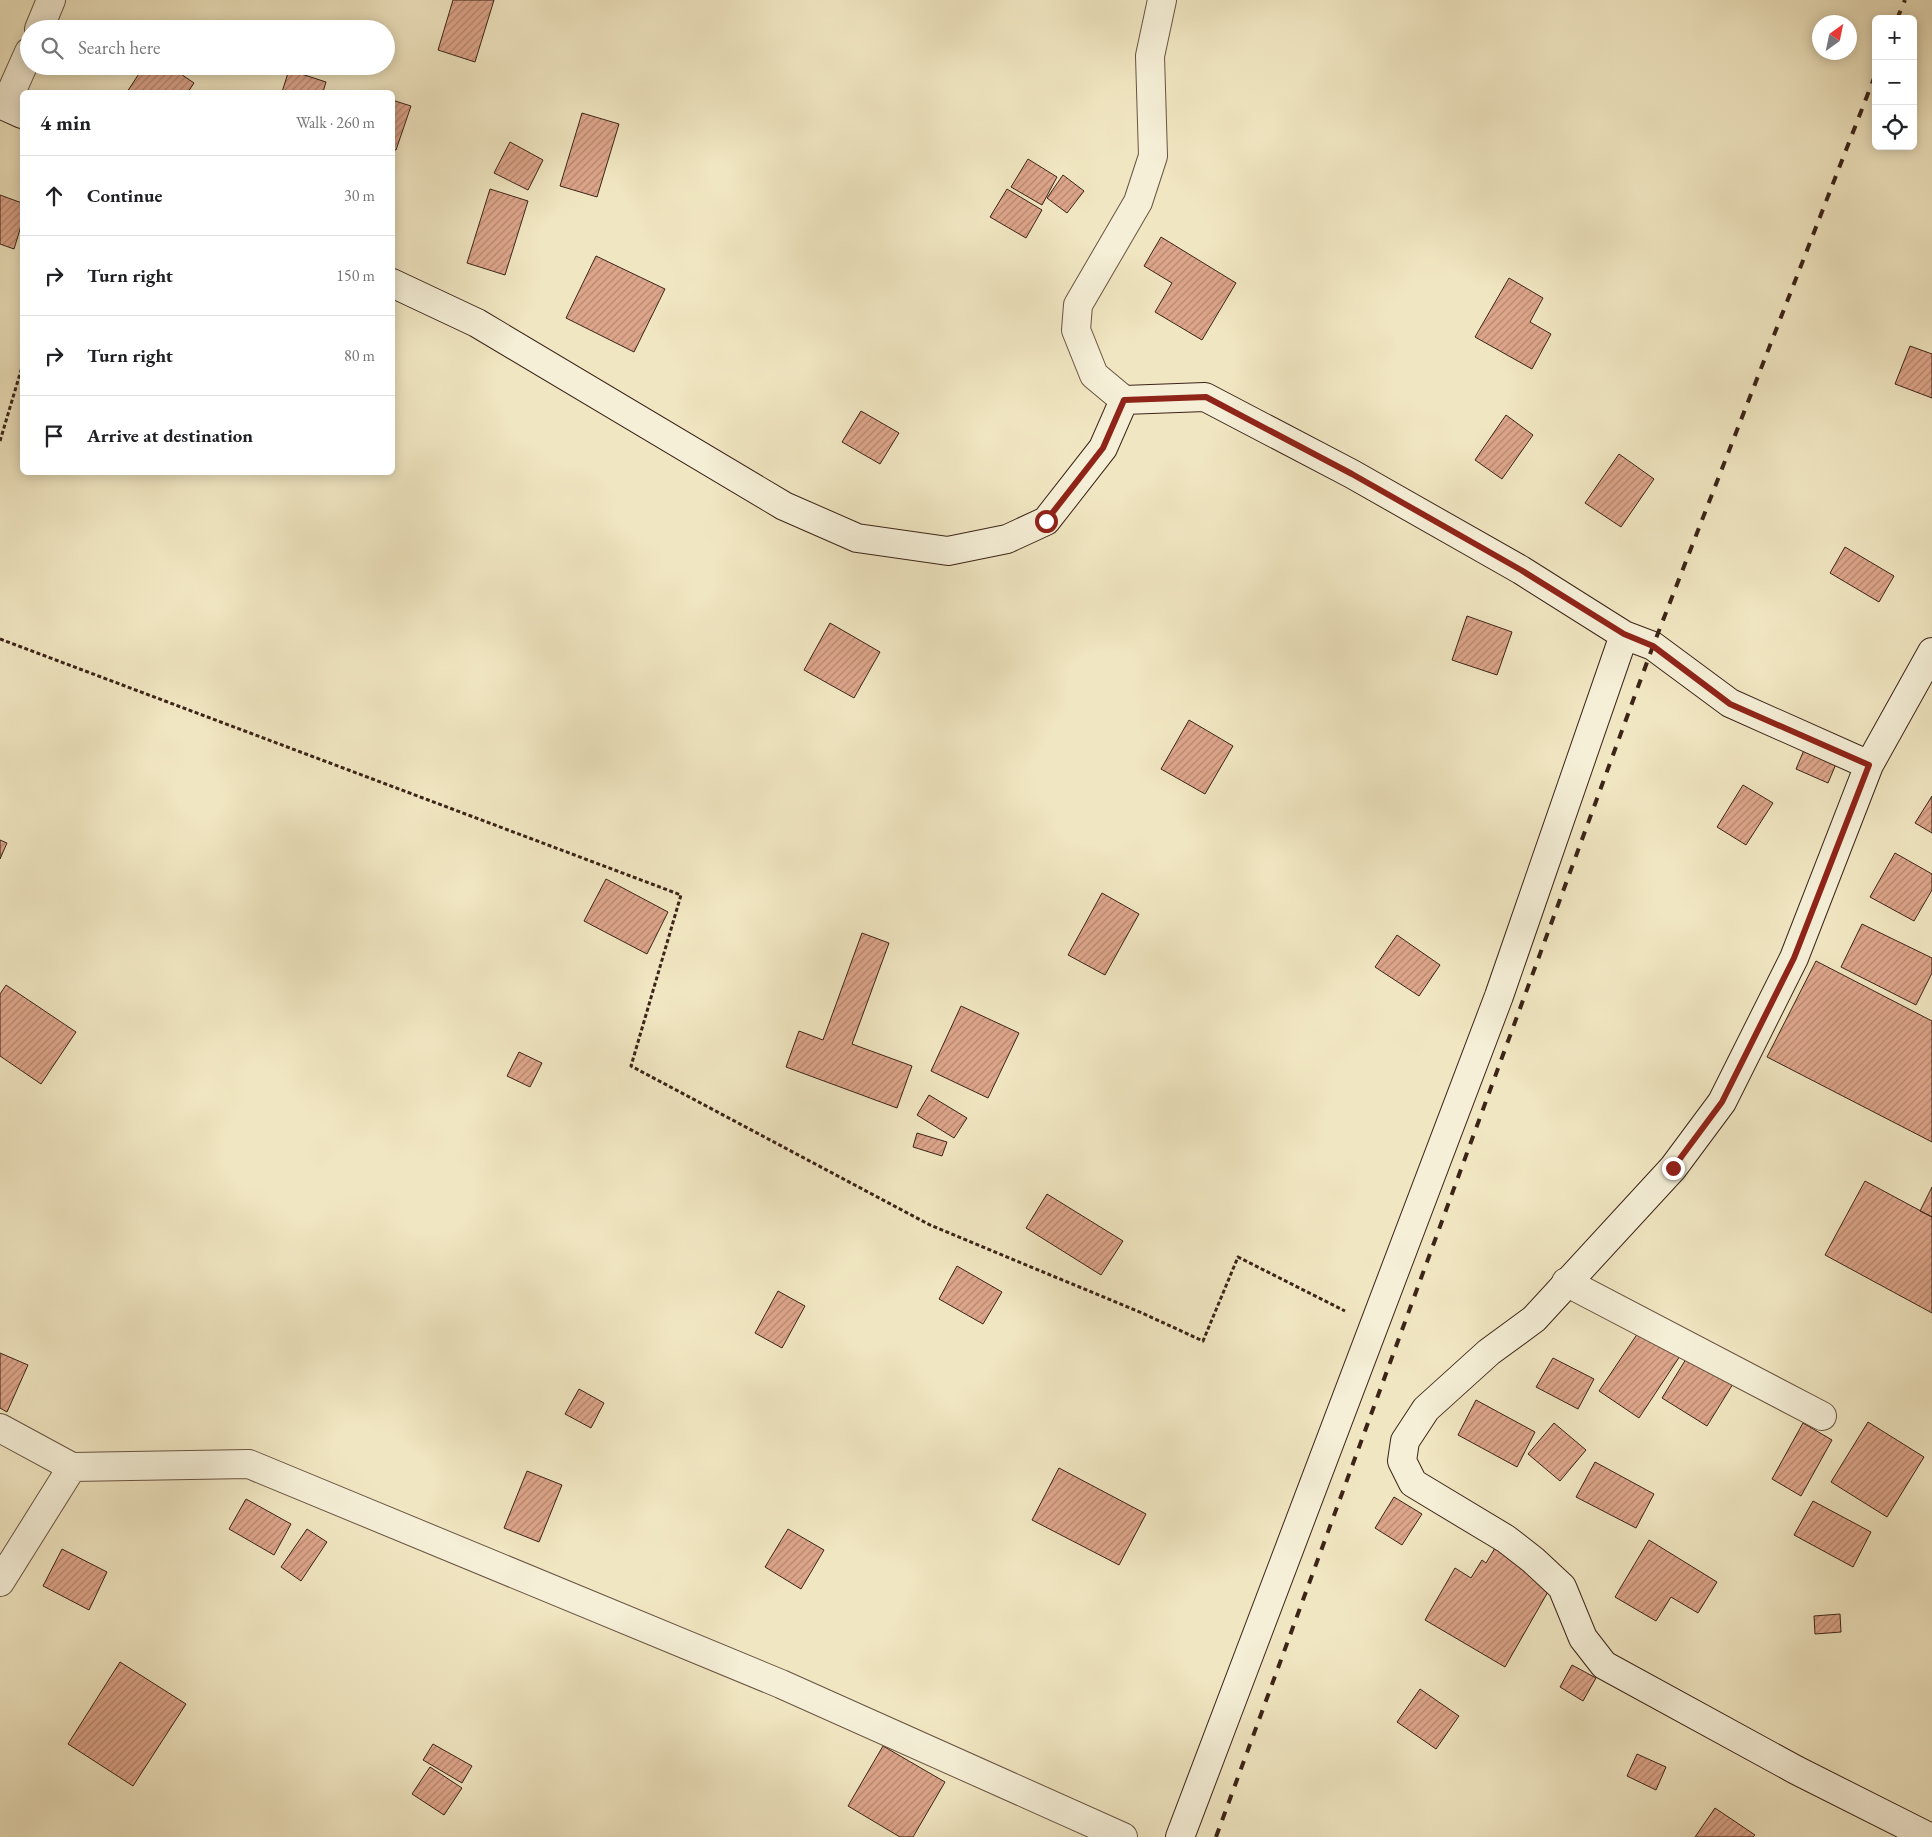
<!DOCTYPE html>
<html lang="en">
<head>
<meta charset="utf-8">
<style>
	body { margin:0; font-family:"EB Garamond",serif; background:#f2f2f2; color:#202124 }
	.controls { position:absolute; right:15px; top:15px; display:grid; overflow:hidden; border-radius:8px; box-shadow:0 2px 12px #0003 }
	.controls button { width:45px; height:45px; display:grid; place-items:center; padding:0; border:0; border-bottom:1px solid #e0e0e0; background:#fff; color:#202124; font:25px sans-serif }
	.compass { position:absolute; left:1812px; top:15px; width:45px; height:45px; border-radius:50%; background:#fff; box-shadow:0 2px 12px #0003; rotate:33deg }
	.stop { position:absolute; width:15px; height:15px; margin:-11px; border:4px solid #8f2418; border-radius:50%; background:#fff }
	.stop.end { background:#8f2418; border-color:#fff; box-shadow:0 1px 5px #0008 }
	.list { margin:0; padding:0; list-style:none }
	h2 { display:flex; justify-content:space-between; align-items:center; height:65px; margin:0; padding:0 20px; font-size:21px }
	h2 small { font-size:16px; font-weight:400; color:#757577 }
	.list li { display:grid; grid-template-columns:32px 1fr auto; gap:15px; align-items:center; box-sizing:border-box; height:80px; padding:0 20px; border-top:1px solid #e0e0e0 }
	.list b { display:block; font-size:19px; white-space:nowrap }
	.list em { font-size:16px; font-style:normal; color:#757577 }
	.icon { flex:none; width:28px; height:28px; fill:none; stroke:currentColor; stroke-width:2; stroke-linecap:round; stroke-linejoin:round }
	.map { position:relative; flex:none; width:1932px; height:1837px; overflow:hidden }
	.search { position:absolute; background:#fff; box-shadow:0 2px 12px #0003; left:20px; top:20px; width:375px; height:55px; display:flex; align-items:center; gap:12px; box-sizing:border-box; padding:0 18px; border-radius:28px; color:#757577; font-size:19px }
	.panel { position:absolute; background:#fff; box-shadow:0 2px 12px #0003; left:20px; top:90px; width:375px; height:385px; border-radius:8px }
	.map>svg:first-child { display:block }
	.building { fill:url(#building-hatch); stroke:#3c2418 }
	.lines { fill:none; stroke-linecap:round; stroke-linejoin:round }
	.street-casing { stroke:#695442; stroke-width:30 }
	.secondary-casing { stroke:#3c2418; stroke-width:30 }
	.path { stroke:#3c2418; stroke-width:3; stroke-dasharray:4 2.5; stroke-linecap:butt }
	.street { stroke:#f5efd7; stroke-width:28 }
	.secondary { stroke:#f5efd7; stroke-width:28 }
	.rail { stroke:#3c2418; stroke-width:4; stroke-dasharray:9 9; stroke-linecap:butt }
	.route { stroke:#8f2418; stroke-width:6 }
</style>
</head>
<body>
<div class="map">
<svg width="1932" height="1837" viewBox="0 0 1932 1837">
	<defs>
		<pattern id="building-hatch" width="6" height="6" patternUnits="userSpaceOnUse" patternTransform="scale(1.25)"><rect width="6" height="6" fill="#dda58a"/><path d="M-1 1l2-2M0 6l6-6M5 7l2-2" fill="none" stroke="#b48670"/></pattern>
	</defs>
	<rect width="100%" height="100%" fill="#f0e6c1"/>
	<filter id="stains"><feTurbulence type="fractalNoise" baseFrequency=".004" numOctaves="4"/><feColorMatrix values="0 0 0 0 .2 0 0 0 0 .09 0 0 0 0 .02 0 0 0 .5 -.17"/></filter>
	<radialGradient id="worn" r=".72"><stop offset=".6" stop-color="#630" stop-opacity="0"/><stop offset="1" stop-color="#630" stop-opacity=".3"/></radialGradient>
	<path class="building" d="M453,0H494L475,62L438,50Z
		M144,66H169L194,83L188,92H127Z
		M289,70L326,82L323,92H282Z
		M392,100L411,106L396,150L392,149Z
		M582,113L619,124L597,197L560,186Z
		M510,142L543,160L528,190L494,173Z
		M1028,159L1057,177L1042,205L1011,187Z
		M1063,175L1084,191L1067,213L1047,198Z
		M490,189L528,201L505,275L467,263Z
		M1007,189L1042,210L1026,238L990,217Z
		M0,195L22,203V223L14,249L0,244Z
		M1161,237L1236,283L1202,340L1155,312L1172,283L1144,266Z
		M596,256L665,289L634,352L566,318Z
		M1509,278L1543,298L1530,322L1551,334L1532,369L1475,337Z
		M1910,346L1932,354V398L1895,384Z
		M861,411L899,433L880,464L842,442Z
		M1506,415L1533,435L1502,479L1475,460Z
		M1619,454L1654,479L1621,527L1585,503Z
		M1845,547L1894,576L1879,602L1830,573Z
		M1467,616L1512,632L1497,675L1452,660Z
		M830,623L880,652L854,698L804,670Z
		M1189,720L1233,746L1205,794L1161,769Z
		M1804,750L1836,764L1828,783L1796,769Z
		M1743,785L1773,803L1746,845L1717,827Z
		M1932,796V833L1915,823Z
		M0,840L7,843L0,859Z
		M1895,853L1932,874V890L1914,921L1870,897Z
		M606,879L668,912L647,954L584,921Z
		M1102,893L1139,914L1105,975L1068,955Z
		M1862,924L1932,958V973L1916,1005L1841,967Z
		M862,933L889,943L852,1044L912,1066L897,1108L786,1067L799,1031L823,1040Z
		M1397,935L1440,965L1419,996L1375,967Z
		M1816,961L1932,1021V1142L1767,1057Z
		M6,985L76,1032L41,1084L0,1056V994Z
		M961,1006L1019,1033L988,1098L931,1071Z
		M519,1052L542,1063L530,1087L507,1076Z
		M929,1095L967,1118L954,1138L917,1115Z
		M917,1133L947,1142L942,1156L913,1147Z
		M1865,1181L1932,1217V1313L1825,1255Z
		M1932,1187V1217L1920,1211Z
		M1047,1194L1123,1241L1101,1275L1026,1228Z
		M957,1266L1002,1292L983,1324L939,1299Z
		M778,1291L805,1306L782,1348L755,1333Z
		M1642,1327L1682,1353L1639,1418L1599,1391Z
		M1691,1351L1736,1379L1707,1426L1662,1398Z
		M0,1353L28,1365L7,1412L0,1408Z
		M1553,1358L1594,1379L1578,1409L1536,1387Z
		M579,1389L604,1403L591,1428L565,1414Z
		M1476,1400L1535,1432L1517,1467L1458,1435Z
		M1868,1422L1924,1457L1887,1517L1831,1482Z
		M1554,1423L1586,1450L1560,1481L1528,1454Z
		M1803,1423L1832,1440L1801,1496L1772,1479Z
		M1595,1462L1654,1494L1636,1528L1576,1497Z
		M1059,1468L1146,1514L1119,1565L1032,1520Z
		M527,1471L562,1485L539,1542L504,1528Z
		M1394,1497L1422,1514L1402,1545L1375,1528Z
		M246,1499L291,1524L274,1555L229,1529Z
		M1813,1501L1871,1532L1853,1567L1794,1535Z
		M307,1529L327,1542L301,1581L281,1567Z
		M788,1529L824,1550L801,1589L765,1567Z
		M1649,1540L1717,1582L1698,1613L1671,1597L1656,1621L1615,1597Z
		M1495,1548L1553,1583L1505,1667L1425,1620L1455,1568L1471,1578L1482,1560L1486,1563Z
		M62,1549L107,1572L89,1610L43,1586Z
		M1840,1614L1841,1632L1815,1634L1814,1616Z
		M120,1662L186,1704L133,1786L68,1744Z
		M1572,1665L1596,1678L1583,1701L1560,1687Z
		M1420,1689L1459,1716L1436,1749L1397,1722Z
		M433,1744L472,1766L462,1783L423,1760Z
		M883,1746L945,1782L913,1837H900L848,1806Z
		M1637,1754L1666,1767L1656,1790L1627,1776Z
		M430,1767L462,1788L444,1815L412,1794Z
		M1715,1808L1755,1835L1753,1837H1695Z"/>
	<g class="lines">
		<defs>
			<path id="street" d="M39,29L51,0
				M5,106L29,52
				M1124,400L1094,375L1076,330L1078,305L1138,202L1153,156L1150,56L1162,0
				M1566,1282L1822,1416
				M0,1428L72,1467L249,1464L781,1684L1123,1837
				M0,1582L72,1467"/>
			<path id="secondary" d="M0,104L22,114
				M392,283L477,323L784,506L857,538L948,551L1007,539L1046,521L1103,448L1124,400L1205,397L1352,474L1521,570L1624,635L1653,646L1730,703L1869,765
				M1180,1837L1499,996L1624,635
				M1929,1837L1796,1770L1604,1665L1583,1638L1562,1587L1533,1560L1506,1539L1413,1483L1402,1461L1405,1441L1426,1409L1489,1352L1534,1319L1673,1168L1722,1102L1794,958L1869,765L1932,652"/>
		</defs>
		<use href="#street" class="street-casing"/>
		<use href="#secondary" class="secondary-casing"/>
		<path class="path" d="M0,441L22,367
			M0,639L681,895L631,1066L930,1225L1142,1313L1203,1341L1238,1257L1345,1311"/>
		<use href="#street" class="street"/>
		<use href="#secondary" class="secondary"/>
		<path class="rail" d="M1897,19L1905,0
			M1216,1837L1653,646L1876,73"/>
	</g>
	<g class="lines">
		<path class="route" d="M1046,521L1103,448L1124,400L1206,397L1352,474L1521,570L1624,634L1653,646L1730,704L1869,765L1794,958L1722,1102L1673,1168"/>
	</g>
	<rect width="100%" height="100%" filter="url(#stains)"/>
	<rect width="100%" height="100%" fill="url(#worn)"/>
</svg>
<div class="controls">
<button>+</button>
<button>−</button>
<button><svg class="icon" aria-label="locate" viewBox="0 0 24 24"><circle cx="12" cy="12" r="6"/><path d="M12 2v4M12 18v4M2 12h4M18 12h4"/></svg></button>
</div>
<svg class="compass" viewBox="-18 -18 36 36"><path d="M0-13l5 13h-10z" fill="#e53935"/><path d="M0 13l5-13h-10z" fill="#757577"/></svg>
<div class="stop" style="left:1046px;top:521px"></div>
<div class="stop end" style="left:1673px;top:1168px"></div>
<div class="search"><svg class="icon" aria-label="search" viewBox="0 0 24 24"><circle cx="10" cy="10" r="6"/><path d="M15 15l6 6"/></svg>Search here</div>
<section class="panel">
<h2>4 min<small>Walk · 260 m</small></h2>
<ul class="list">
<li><svg class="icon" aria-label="ahead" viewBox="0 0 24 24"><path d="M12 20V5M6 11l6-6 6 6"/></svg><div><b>Continue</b></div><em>30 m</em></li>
<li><svg class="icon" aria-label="right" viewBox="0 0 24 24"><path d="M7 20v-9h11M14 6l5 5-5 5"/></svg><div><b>Turn right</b></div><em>150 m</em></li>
<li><svg class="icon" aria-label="right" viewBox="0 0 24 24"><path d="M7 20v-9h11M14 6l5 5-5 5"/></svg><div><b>Turn right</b></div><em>80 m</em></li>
<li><svg class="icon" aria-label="arrive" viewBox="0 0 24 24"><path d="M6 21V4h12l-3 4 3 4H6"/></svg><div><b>Arrive at destination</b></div></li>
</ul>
</section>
</div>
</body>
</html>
